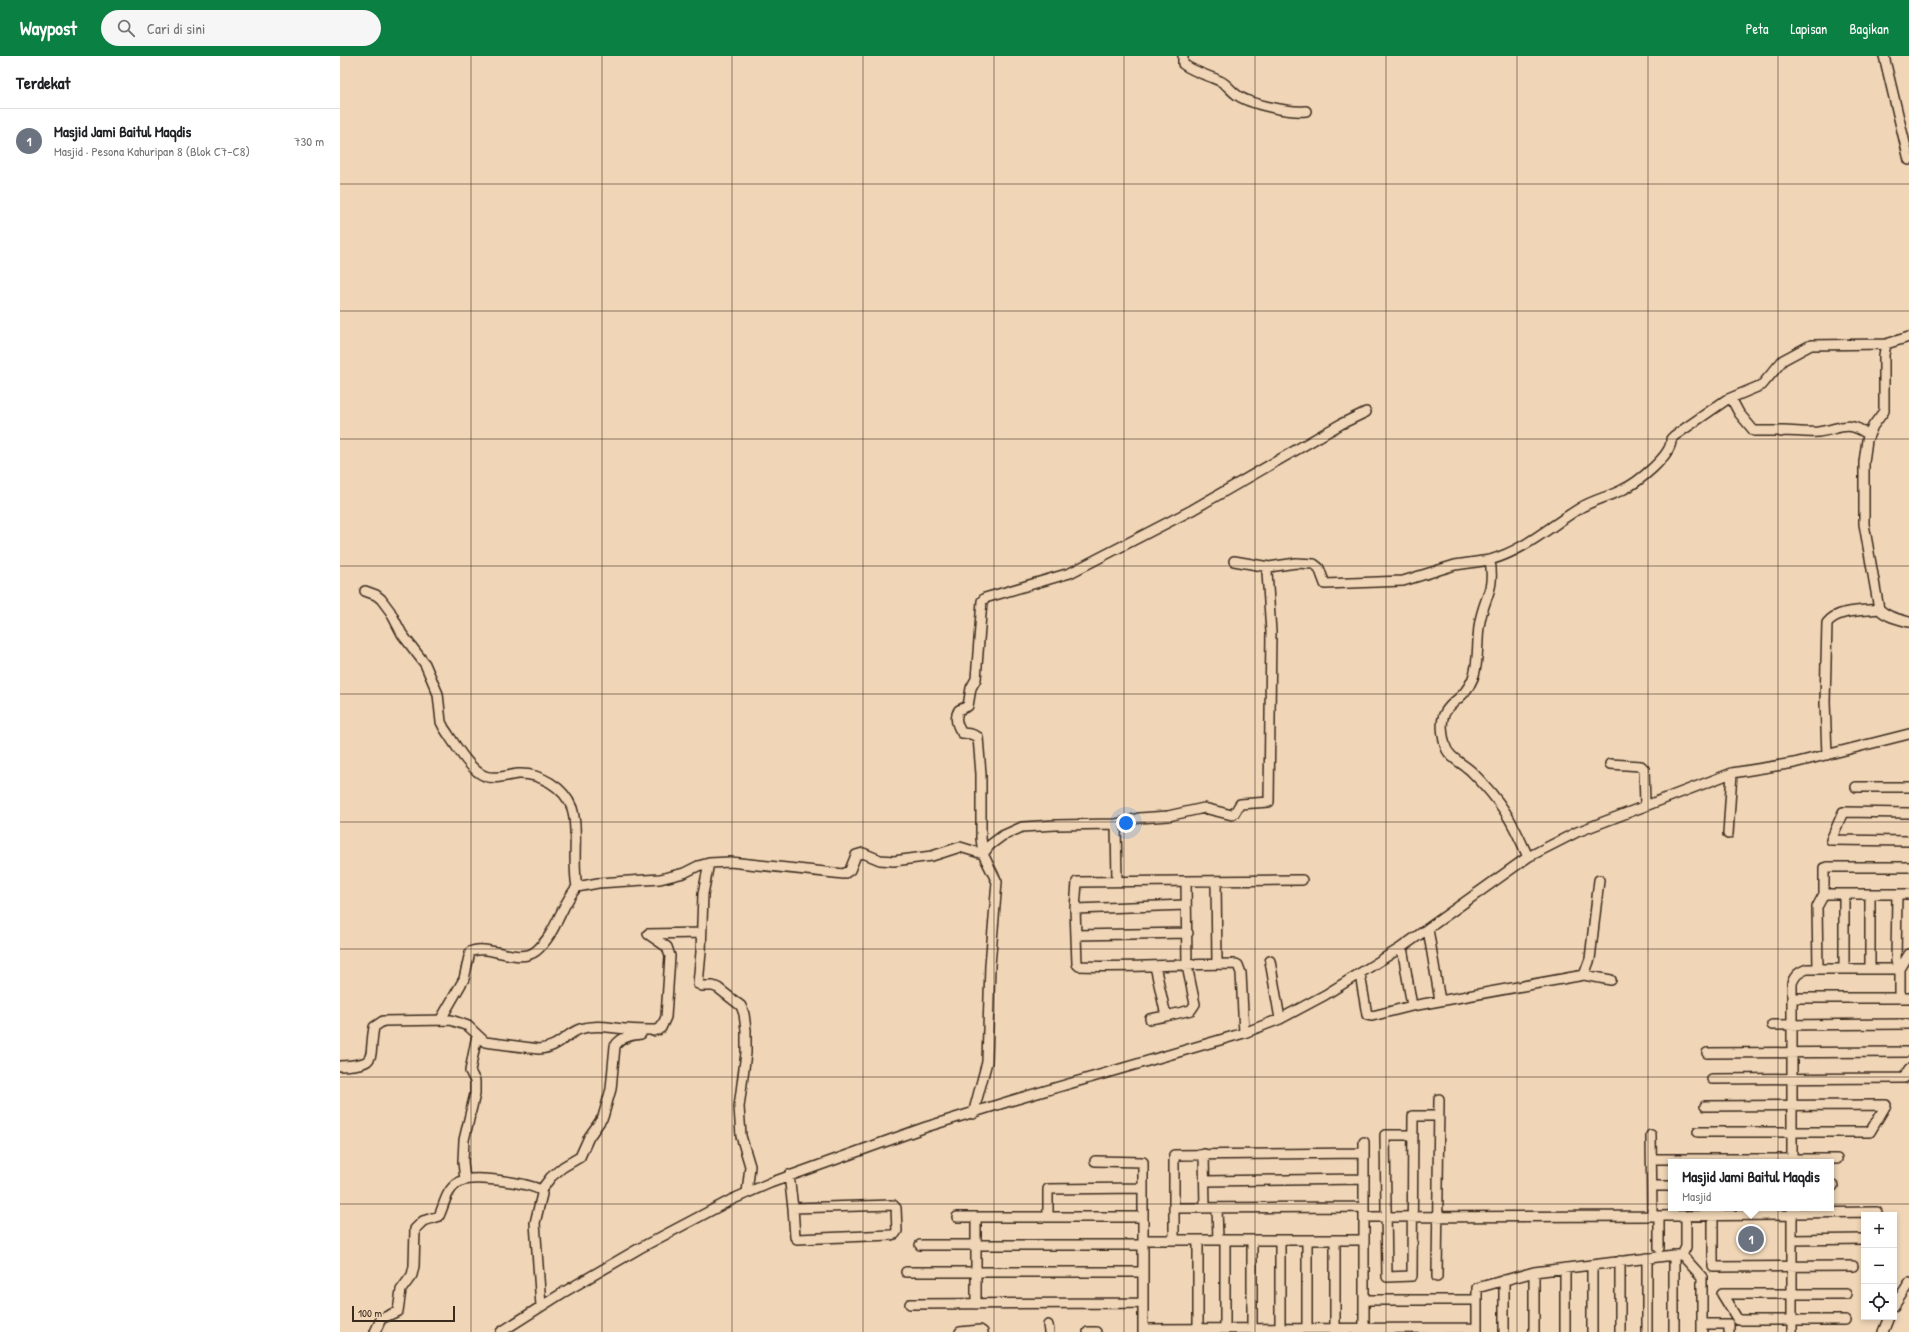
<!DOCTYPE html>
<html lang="id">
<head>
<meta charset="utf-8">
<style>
	body { margin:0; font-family:"Patrick Hand",sans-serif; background:#f6f6f6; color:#202124 }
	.controls { position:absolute; right:12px; bottom:12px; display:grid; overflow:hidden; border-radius:0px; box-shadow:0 2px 6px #0003 }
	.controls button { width:36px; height:36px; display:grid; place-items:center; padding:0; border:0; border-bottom:1px solid #e0e0e0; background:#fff; color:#202124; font:20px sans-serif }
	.scale { position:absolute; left:12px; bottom:10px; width:103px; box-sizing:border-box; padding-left:4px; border:2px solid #3b2a1e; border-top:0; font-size:11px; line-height:14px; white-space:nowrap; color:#3b2a1e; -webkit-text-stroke:3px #f0d6b7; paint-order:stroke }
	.you { position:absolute; left:786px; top:767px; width:14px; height:14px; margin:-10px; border:3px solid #fff; border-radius:50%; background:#1a73e8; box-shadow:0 0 0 6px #1a73e833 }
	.badge { display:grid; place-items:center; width:26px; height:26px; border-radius:50%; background:#0b8043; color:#fff; font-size:13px; font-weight:700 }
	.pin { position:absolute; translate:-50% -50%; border:2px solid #fff; box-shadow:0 1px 4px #0006 }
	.popup { position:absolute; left:1328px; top:1103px; width:166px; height:52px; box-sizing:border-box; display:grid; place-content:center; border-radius:0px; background:#fff; filter:drop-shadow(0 1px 3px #0005); font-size:13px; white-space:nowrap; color:#757577 }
	.popup b { font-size:15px; color:#202124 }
	.popup::after { content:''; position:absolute; left:50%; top:100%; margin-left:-8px; border:8px solid transparent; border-top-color:#fff }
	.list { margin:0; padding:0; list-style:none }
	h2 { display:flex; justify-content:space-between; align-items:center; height:52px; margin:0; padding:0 16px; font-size:17px }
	h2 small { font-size:13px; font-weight:400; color:#757577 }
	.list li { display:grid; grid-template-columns:26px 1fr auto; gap:12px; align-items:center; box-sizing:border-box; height:64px; padding:0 16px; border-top:1px solid #e0e0e0 }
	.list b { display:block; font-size:15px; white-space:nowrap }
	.list p { margin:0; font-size:13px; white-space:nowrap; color:#757577 }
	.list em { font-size:13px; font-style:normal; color:#757577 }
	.icon { flex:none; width:22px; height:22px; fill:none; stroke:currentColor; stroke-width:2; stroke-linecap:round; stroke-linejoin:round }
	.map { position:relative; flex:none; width:1569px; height:1276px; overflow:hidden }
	header { display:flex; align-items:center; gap:24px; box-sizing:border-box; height:56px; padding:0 20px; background:#0b8043; color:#fff }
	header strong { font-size:19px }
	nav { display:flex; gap:22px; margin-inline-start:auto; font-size:14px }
	.search { width:280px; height:36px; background:#f6f6f6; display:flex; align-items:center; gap:10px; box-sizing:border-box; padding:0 14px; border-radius:22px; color:#757577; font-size:15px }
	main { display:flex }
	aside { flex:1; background:#fff }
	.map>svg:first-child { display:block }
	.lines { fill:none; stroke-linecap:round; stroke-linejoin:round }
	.minor-casing { stroke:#3b2a1e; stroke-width:12 }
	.minor { stroke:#f0d6b7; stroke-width:9 }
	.grid { fill:none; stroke:#3b2a1e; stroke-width:1; stroke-opacity:0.55 }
</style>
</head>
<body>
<header>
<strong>Waypost</strong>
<div class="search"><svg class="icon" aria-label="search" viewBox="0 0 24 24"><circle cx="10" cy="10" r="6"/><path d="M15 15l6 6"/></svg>Cari di sini</div>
<nav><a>Peta</a><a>Lapisan</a><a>Bagikan</a></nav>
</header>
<main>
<aside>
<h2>Terdekat<small></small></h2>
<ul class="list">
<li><span class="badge" style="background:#6b7280">1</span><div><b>Masjid Jami Baitul Maqdis</b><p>Masjid · Pesona Kahuripan 8 (Blok C7-C8)</p></div><em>730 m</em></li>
</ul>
</aside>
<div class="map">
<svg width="1569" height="1276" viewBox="0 0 1569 1276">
	<rect width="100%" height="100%" fill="#f0d6b7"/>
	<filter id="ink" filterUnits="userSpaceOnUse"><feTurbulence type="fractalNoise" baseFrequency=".025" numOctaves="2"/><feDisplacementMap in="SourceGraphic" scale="8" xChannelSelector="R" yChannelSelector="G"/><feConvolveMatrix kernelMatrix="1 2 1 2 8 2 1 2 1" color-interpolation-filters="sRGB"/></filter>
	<g filter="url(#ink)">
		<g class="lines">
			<defs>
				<path id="minor" d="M843,0V8C854,16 867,19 880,25C887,28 891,35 897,39C909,48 951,57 966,55
					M1544,0L1569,104
					M1546,288L1544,299V355L1533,370L1527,384L1524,406V468L1539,553C1547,561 1558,563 1569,566
					M1391,342L1399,357L1414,375H1443
					M1441,376L1443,375C1454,375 1467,377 1478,376C1501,373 1506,363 1529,379
					M894,505L929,511L956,507L974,508L979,512L985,528L1063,525L1115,509L1150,504
					M25,535L36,539L41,543L50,555L62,578L85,608L98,638L101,666L104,672C113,685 130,715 145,720C155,724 168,719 178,718C200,717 224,731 232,752C239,774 232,806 237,831
					M1487,699L1485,646L1487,567C1498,553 1523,555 1539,553
					M1270,708L1301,710L1304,713L1305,748
					M1516,731H1569
					M1569,757L1503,756L1491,784L1569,785
					M776,768L777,825
					M1388,778L1392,717
					M643,798L650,789L662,780L682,771L716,769L776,768L799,762L828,760L864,752L892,759L894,758L900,748L929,746L931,576L927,516L929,511
					M1188,801C1172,764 1161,745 1132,716C1123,707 1108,702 1105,689C1093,643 1121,653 1133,622C1140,604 1136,584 1140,565C1145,539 1155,535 1150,504C1185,494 1209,471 1240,452C1253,444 1268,441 1282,434C1296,428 1333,399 1331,383L1334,380L1386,344L1422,329L1443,304L1471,289L1546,288L1569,281
					M369,807L363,838L361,896L358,928L362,930H373L378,932L401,950L404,958L406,974V997L399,1051L401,1080L410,1110L407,1137
					M846,825L962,824
					M876,825L877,908
					M1484,838H1569
					M1504,838V913
					M1530,838V913
					M1557,838L1556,905L1560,913V942
					M735,853L846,849
					M1088,873L1100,945
					M308,878L327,891L330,900L326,961L321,972L313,975
					M308,878L361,877
					M736,879L848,877
					M1062,891L1072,950
					M930,905L940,963
					M1478,913L1477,851L1484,838V812L1487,811H1569
					M1560,913L1569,898
					M1020,918L1027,959L1032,960L1072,950L1244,919L1250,903L1259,824
					M1244,919L1271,924
					M1452,942H1569
					M826,960L851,954L855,948L847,910L846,825L737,826L735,853L737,908L739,910C791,912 843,908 896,908L898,909L901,917L904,977
					M101,963L124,923L130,896C147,887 178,909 196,895C217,877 220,850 237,831L258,827L320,823L344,817L358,810L369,807L390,806L504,818L510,814L516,799L523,797L540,804L554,805L592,800L620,791L643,798
					M810,963L826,960L815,910
					M1432,969L1569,968
					M1367,997L1569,996
					M0,1010C40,1008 28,1003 34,971L43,965L111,964L128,970L145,986L199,993C218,992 226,978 240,973C256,968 271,972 287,973C297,974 308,974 318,974
					M1372,1023L1564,1022L1569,1013
					M633,1058L647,1006L650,909L657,826L643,798L641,782V718L638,681L631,678L622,677C617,670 614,662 619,654L628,650L631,632L636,623L642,545L645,542L730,517L852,454L1001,368L1026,356
					M1358,1076H1530L1546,1049L1365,1050
					M1072,1079H1045L1047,1221L1072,1220L1073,1060H1099
					M1311,1079L1312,1160L1452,1159
					M1024,1086V1276
					M864,1098L865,1152
					M1312,1103H1497
					M755,1105L803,1106V1276
					M1452,1106V927C1455,919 1459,916 1467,913H1560
					M449,1119L453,1152L455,1181L457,1183L551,1179L555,1178L557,1175L556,1152L553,1149L453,1152
					M125,1124L123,1106L124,1084L135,1038V1025L130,1015L137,979
					M865,1125L1024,1123
					M1312,1130H1331
					M1491,1130H1493
					M201,1134L211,1121L223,1111L240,1101L249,1081L263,1061L271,1033L275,990C281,981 291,979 301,978
					M835,1152L1024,1151
					M877,1152L878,1184
					M1452,1157L1537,1156V1159
					M1373,1159V1211L1513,1210
					M1319,1160V1192
					M617,1161H803
					M636,1161V1248
					M708,1161V1133L803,1132
					M1024,1161L1312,1160
					M803,1184H1024
					M834,1184V1099L1024,1097
					M858,1184V1273
					M885,1184V1273
					M912,1184V1273
					M940,1184V1273
					M967,1184V1272
					M995,1184V1272
					M1452,1184L1524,1183
					M580,1189H803
					M1334,1199V1276
					M1342,1199L1346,1191V1160
					M1307,1202V1276
					M1280,1205V1276
					M1252,1209V1276
					M1225,1212V1276
					M566,1216H803
					M1194,1216V1276
					M1097,1221L1099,1043
					M1164,1224V1276
					M1024,1244H1137
					M570,1248L803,1247
					M1554,1250L1569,1227
					M1505,1264H1398L1382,1238H1506
					M1362,1268H1389V1276
					M708,1269L709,1276
					M803,1273L1137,1272
					M35,1276L41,1263L58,1255L61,1234L72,1219L74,1210L75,1173L83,1165L99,1160C105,1147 106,1134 119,1126C133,1118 186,1127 201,1134L202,1138L195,1167L201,1250
					M161,1276L224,1236L300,1192L391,1144L430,1127L586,1071L670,1045L904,977L940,963L985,939L1062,891L1188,801L1237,776L1392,717L1454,707L1569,678
					M620,1276L640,1274L643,1276
					M748,1276H756
					M1137,1276V1232L1194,1216L1334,1199H1342L1362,1221V1276
					M1452,1276V1152
					M1543,1276L1549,1261"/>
			</defs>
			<use href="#minor" class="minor-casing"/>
			<use href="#minor" class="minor"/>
		</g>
	</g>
	<path class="grid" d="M131,0V1276M262,0V1276M392,0V1276M523,0V1276M654,0V1276M784,0V1276M915,0V1276M1046,0V1276M1177,0V1276M1308,0V1276M1438,0V1276M0,128H1569M0,255H1569M0,383H1569M0,510H1569M0,638H1569M0,766H1569M0,893H1569M0,1021H1569M0,1148H1569"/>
</svg>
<div class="controls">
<button>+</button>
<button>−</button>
<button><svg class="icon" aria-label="locate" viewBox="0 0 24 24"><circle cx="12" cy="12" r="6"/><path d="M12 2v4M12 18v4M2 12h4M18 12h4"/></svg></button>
</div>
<div class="scale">100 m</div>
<div class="you"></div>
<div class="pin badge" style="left:1411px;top:1183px;background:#6b7280">1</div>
<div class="popup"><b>Masjid Jami Baitul Maqdis</b>Masjid</div>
</div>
</main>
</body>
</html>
